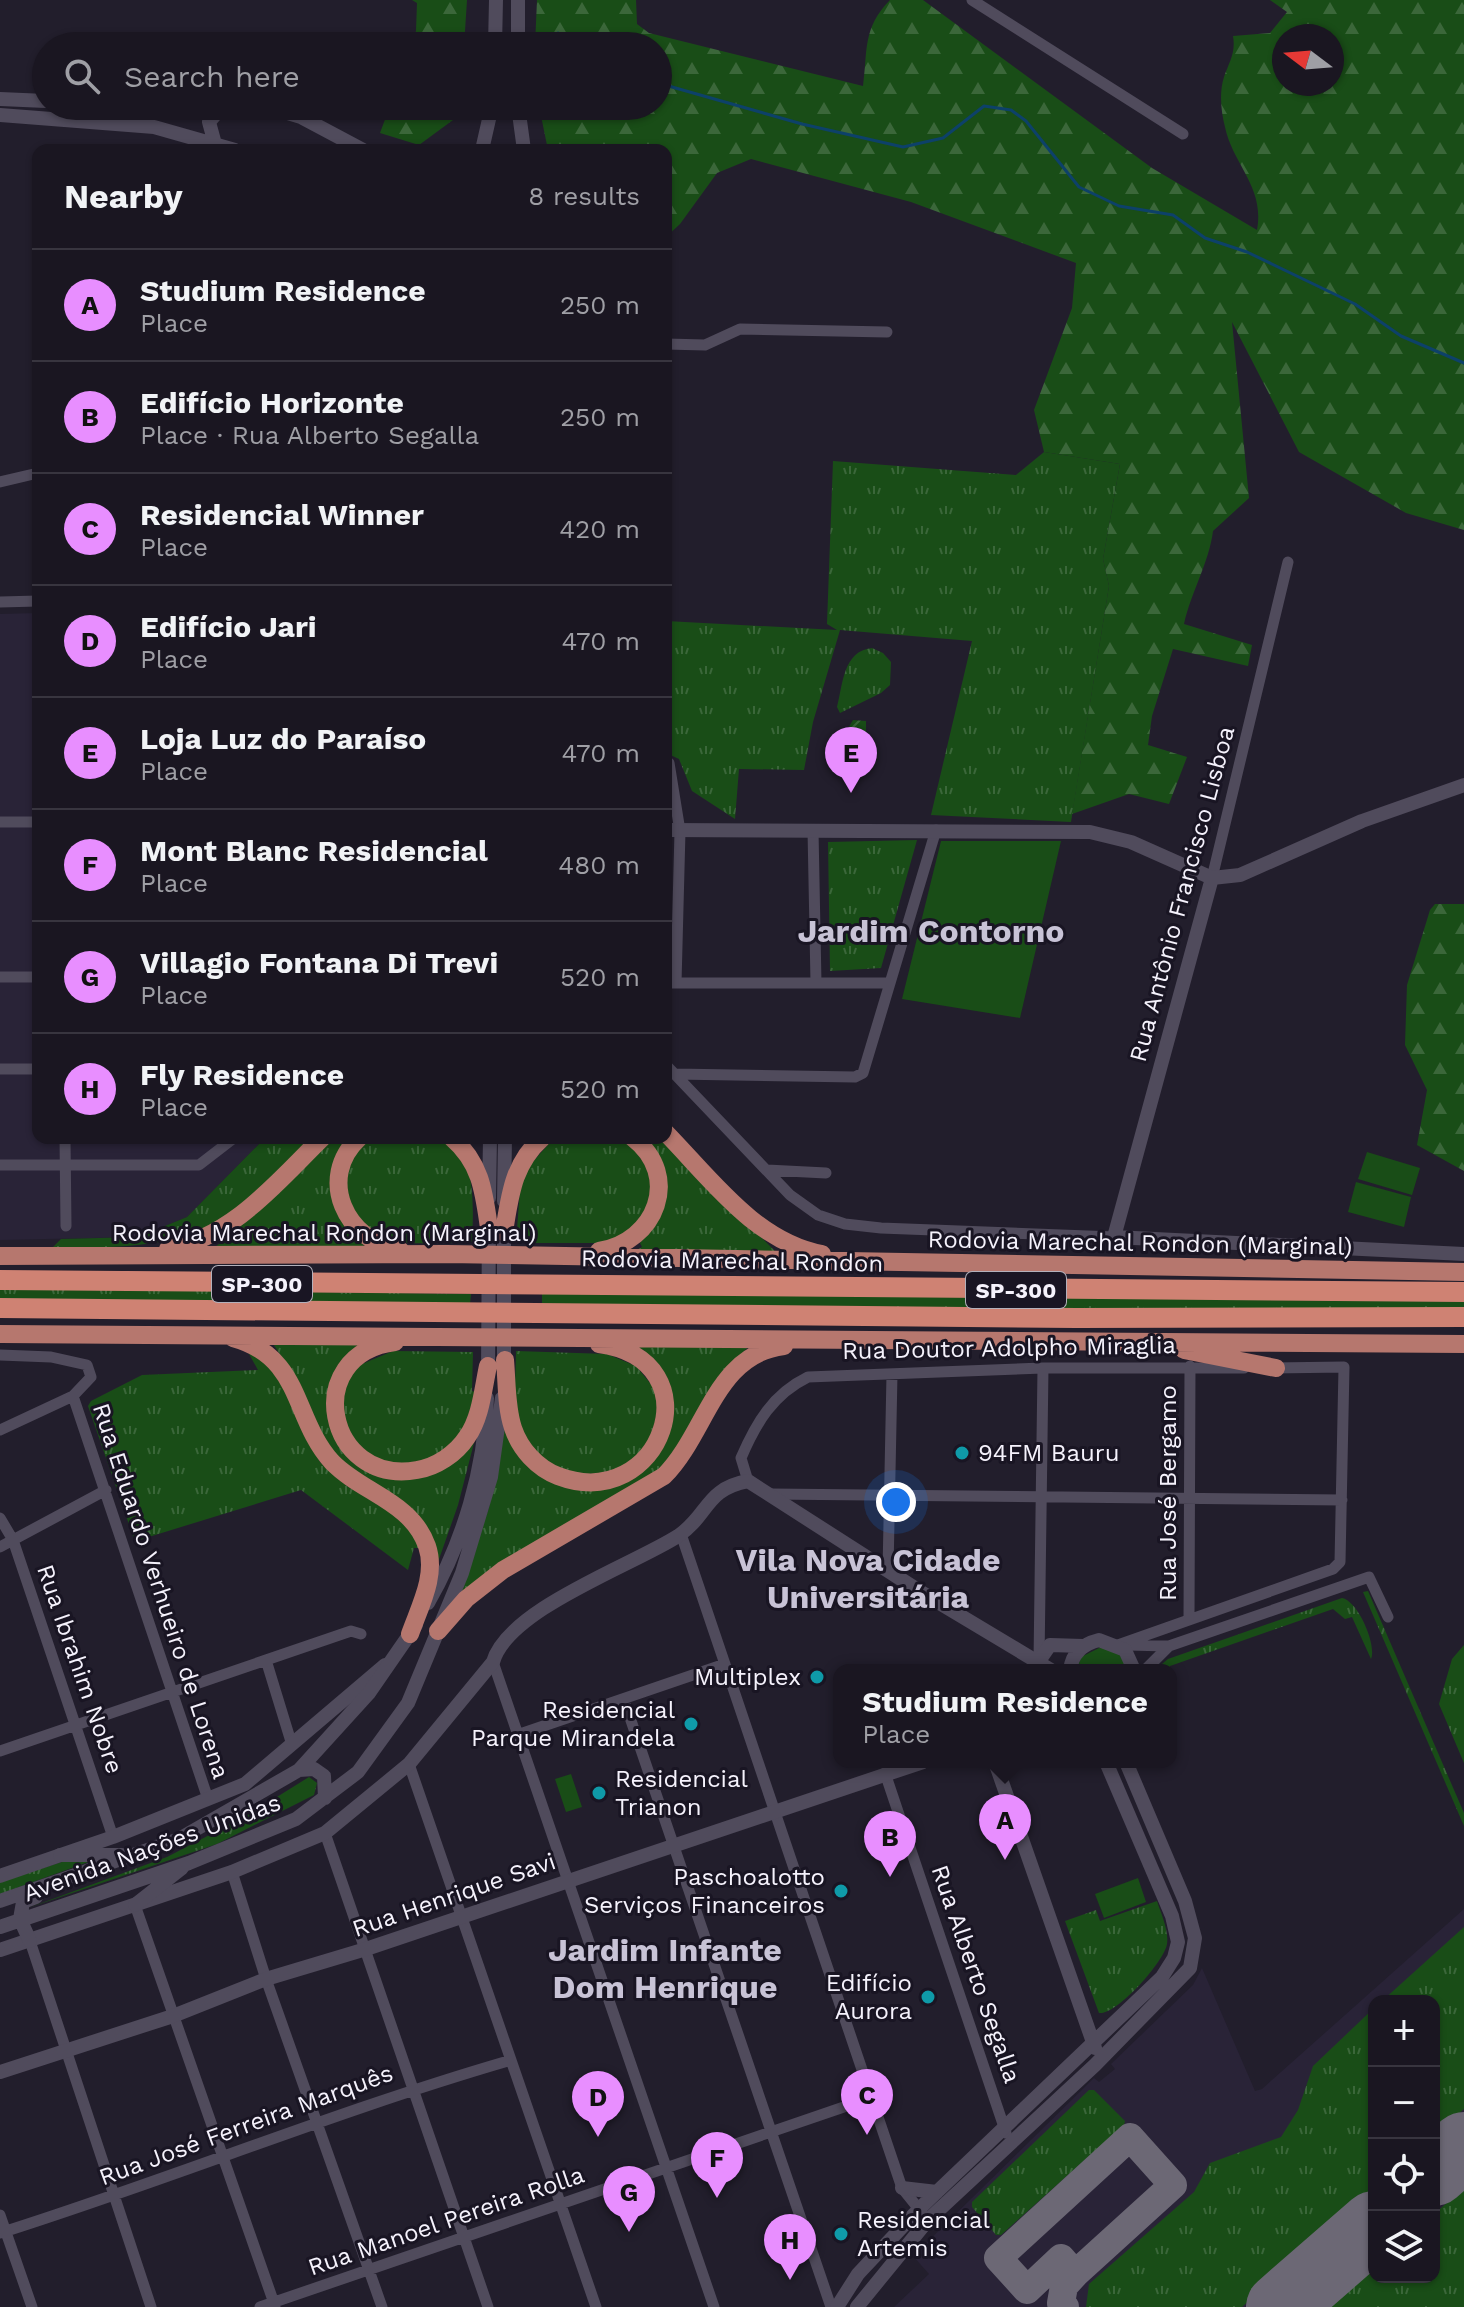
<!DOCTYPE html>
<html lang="en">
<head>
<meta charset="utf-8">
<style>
	body { margin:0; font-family:"Work Sans",sans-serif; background:#231f2a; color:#f1f3f6 }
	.controls { position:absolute; right:24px; bottom:24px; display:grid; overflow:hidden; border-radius:16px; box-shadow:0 2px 6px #0004 }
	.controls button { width:72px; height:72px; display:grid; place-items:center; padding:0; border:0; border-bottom:2px solid #38353f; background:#1a1621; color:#f1f3f6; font:40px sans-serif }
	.compass { position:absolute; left:1272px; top:24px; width:72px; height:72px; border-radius:50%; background:#1a1621; box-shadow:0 2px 6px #0004; rotate:286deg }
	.you { position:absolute; left:896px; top:1502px; width:28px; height:28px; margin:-20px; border:6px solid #fff; border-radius:50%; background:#1a73e8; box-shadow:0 0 0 12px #1a73e833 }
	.badge { display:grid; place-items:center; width:52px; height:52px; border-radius:50%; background:#e88eff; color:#111; font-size:26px; font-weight:700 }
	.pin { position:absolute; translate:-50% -66px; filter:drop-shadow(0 2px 4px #0008) }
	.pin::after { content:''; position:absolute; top:42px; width:28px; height:24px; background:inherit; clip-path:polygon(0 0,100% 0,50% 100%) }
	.popup { position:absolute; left:833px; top:1664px; width:344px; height:104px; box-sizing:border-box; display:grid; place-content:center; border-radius:16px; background:#1a1621; filter:drop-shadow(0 2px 6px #0005); font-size:26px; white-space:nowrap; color:#9f9fa5 }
	.popup b { font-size:30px; color:#f1f3f6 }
	.popup::after { content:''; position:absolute; left:50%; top:100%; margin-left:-16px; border:16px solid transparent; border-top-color:#1a1621 }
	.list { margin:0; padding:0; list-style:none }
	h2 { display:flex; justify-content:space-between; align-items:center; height:104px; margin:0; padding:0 32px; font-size:34px }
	h2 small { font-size:26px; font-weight:400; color:#9f9fa5 }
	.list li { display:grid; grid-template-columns:52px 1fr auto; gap:24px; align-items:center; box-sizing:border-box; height:112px; padding:0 32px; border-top:2px solid #38353f }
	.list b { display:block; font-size:30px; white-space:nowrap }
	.list p { margin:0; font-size:26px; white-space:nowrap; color:#9f9fa5 }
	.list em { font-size:26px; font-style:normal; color:#9f9fa5 }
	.icon { flex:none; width:44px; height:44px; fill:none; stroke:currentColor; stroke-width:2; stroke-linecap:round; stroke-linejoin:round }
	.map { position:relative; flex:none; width:1464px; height:2307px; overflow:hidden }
	.search { position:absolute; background:#1a1621; box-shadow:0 2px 6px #0004; left:32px; top:32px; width:640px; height:88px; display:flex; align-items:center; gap:20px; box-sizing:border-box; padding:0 28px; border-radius:44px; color:#9f9fa5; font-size:30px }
	.panel { position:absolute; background:#1a1621; box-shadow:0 2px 6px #0004; left:32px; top:144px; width:640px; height:1000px; border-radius:16px }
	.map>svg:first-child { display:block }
	.built { fill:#292337; fill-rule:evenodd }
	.grass { fill:url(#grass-tufts) }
	.forest { fill:url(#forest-firs); fill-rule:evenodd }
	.park { fill:#194d17 }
	.garden { fill:url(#garden-furrows) }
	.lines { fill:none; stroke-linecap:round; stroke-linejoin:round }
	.stream { stroke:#0d4169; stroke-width:3 }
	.taxiway { stroke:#6c6875; stroke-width:28 }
	.runway { stroke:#6c6875; stroke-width:68 }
	.minor { stroke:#504b5c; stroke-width:11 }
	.tertiary { stroke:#504b5c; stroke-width:14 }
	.secondary { stroke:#504b5c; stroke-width:14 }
	.trunk { stroke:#b6776e; stroke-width:18 }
	.motorway { stroke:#cf8273; stroke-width:20 }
	.culture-dot { fill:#0f9aa8; stroke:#191523; stroke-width:3 }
	.labels { text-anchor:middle; stroke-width:6; stroke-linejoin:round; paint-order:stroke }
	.shield { fill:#191523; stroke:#b3b0bb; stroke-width:2 }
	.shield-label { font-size:22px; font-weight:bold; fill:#f5f2fc }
	.street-label { font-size:24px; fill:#f5f2fc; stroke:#191523 }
	.poi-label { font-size:24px; fill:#f5f2fc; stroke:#191523; text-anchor:end }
	.district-label { font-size:32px; font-weight:bold; fill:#c8c3d6; stroke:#191523 }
</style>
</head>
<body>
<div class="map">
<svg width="1464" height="2307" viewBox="0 0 1464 2307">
	<defs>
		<pattern id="grass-tufts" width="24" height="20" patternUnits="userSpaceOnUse" patternTransform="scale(2)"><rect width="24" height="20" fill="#194d17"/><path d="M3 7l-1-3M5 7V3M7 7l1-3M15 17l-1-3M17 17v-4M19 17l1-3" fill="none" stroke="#3b673a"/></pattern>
		<pattern id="forest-firs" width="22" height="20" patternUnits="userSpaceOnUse" patternTransform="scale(2)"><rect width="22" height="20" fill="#194d17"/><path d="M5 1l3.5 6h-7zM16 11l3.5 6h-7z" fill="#3b673a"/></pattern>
		<pattern id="garden-furrows" width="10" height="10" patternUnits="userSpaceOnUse" patternTransform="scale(2)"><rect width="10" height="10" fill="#194d17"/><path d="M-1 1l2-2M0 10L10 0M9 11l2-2" fill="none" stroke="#3b673a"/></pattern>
	</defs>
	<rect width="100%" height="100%" fill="#221e2c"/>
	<path class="built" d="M38,613V1138H265L187,1217L138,1237L0,1240V614Z
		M1464,1909V2307H894L929,2274L913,2256L1094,2078L1099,2082L1115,2069L1111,2064L1193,1985L1202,1968L1255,2091L1262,2089ZM1374,2001H1434V2277H1374Z"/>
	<path class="grass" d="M1044,452L1120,464L1103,559L1109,586L1071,822L931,815L972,641L840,630L813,722L804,770L739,769L735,819L692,791L679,759L666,753V621L837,630L827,624L833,461L1016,475Z
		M872,648L883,653L891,662L890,685L881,693L840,713L837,707C843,684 843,651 872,648Z
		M917,840L881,968L830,971L828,842Z
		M265,1138H314C291,1161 269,1188 243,1207C187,1250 119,1247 52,1248L61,1239L138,1237L187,1217Z
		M331,1138H351L342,1149L348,1228L366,1248L215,1247L231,1235Z
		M369,1138C391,1138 416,1135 438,1138C479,1143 473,1214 472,1242C446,1242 415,1246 390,1240C341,1228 331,1170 369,1138Z
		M554,1138L628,1140L652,1175L649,1209L623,1237L599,1243H516L521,1175Z
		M644,1138H662L776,1252L635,1251L642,1247L640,1243L659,1219Z
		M0,1288L471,1294L470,1304L0,1301Z
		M542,1293L1464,1299V1311L542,1305Z
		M272,1342L362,1343L329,1421L394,1476L475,1439L458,1505L438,1562L435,1551L332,1454L290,1370Z
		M244,1345L275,1368L320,1462L347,1486L401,1517L421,1548H414L408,1570L301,1490L139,1540L133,1536L88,1406L91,1401L142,1375L258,1370Z
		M632,1345L749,1346L727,1369L670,1462L453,1607L489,1508L506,1416L559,1484L601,1488L669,1430L645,1351Z
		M393,1351L473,1352L472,1391L476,1392L461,1437L422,1465L377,1461L344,1431L343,1381L362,1364Z
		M516,1351L607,1354L636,1366L659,1394C658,1407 659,1431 651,1442C622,1485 547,1486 523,1436C511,1412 516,1378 516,1351Z
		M1368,1591L1464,1813V1826L1363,1592Z
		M1342,1598C1358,1601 1377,1645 1371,1659L1352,1617L1345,1619L1333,1609L1170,1666V1670H1155L1168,1659Z
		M1464,1645V1763L1439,1704L1452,1659Z
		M309,1777L317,1783L314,1795L217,1844L28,1908L167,1857L248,1815Z
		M68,1860L91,1861L0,1894V1882Z
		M1157,1901C1161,1914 1169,1930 1167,1944C1164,1962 1116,2016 1099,2013L1065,1921L1096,1910L1100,1921Z
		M1464,1927V2109L1434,2136V2001H1382Z
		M1374,2008V2189L1242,2307H1086L1089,2284L1194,2192L1210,2163L1281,2137L1298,2110L1313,2066Z
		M1089,2090H1094L1125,2121L1124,2125L1001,2235H996L972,2207V2202Z
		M1464,2188V2307H1329L1374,2267V2277H1434V2214Z"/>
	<path class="forest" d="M412,0H467L464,46H411L416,31L417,3Z
		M537,0H636L637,24L649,33L863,86C868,50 862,29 890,0H923L1152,168L1257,230C1265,187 1233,165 1225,127C1221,111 1219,93 1224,77C1229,62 1236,53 1233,36L1270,33L1287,12L1270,0H1464V530L1406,513L1299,452L1232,322L1249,498L1213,531C1209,563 1191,592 1184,624L1252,645L1248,666L1173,649L1152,716L1148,745L1187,757L1169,804L1129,794L1072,814L1109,586L1103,559L1120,464L1044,452L1034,410L1072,308L1076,263L911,202L751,159L717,173L680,224L666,237V150H548L539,106H658V46H535ZM1284,36H1332V84H1284Z
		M390,106H457L453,120L419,145L380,133Z
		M1435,904H1464V1171L1417,1145L1427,1090L1405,1045L1407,985L1430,910Z"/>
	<path class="park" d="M941,841H1061L1020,1018L902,999Z
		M1367,1152L1420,1168L1412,1195L1358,1179Z
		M1356,1182L1411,1197L1404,1227L1348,1212Z
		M1103,1646L1118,1651L1128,1670H1077L1081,1657Z
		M571,1774L582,1807L566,1812L555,1779Z
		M1138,1878L1146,1902L1104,1918L1095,1894Z"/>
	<path class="garden" d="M853,720L866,721V750L858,754L838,753L837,747Z"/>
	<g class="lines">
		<path class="stream" d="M558,33L575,46
			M658,83L802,124L903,147L943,138L984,106L1011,110L1026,121L1079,187L1119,206L1173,215L1205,238L1247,252L1355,304L1401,336L1464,363"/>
		<path class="taxiway" d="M1130,2137L1173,2185L1075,2274L1061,2258L1027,2290L998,2258Z
			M1065,2307L1061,2303L1064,2286L1075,2274"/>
		<path class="runway" d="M1434,2172L1464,2146
			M1280,2307L1374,2225"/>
		<path class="minor" d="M972,0L1183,134
			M666,344L705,345L740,329L887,332
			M0,482L38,473
			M0,602L38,601
			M669,763L680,831L676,983
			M0,822H38
			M813,830L816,983
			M1212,878L1288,562
			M0,977H38
			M666,983H889
			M666,1065L790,1195L818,1215L845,1224L881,1228L1114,1237
			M0,1069H38
			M675,1074L855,1077L863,1073L936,830
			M65,1138L66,1226
			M0,1165H199L234,1138
			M767,1170L826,1173
			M0,1355L51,1357L87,1365L91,1377L73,1396L0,1430
			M73,1396L208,1799
			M748,1481L741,1458C756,1423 773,1394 808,1377L1043,1368H1244
			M771,1494L1342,1500
			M0,1518L13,1540L113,1837
			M681,1534L902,2188L923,2214
			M0,1547L106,1490
			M888,1571L892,1374
			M1189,1619L1190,1366
			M1118,1645L1333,1569L1340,1562L1344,1367L1273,1368
			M1127,1645L1169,1646L1145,1670
			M1169,1646L1369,1577L1388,1617
			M266,1660L292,1745
			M1039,1661L1043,1368
			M493,1662L714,2307
			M624,1700L831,2307
			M520,1734L725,1664
			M0,1751L351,1631L361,1634
			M409,1764L596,2307
			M885,1773L1006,2133
			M325,1833L488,2307
			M232,1872L266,1979L382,2307
			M135,1905L275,2306
			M30,1941L151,2307
			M0,2215L32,2307
			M0,2233C171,2179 336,2111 508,2061
			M260,2307L873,2097"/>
		<path class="tertiary" d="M666,830L1090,832L1131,842L1212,878L1240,875L1362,821L1464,785
			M1212,878L1114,1237L1464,1254
			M1039,1661L1050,1645L1083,1646
			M1070,1670C1072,1653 1083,1644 1099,1640L1125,1650L1134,1670
			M995,1762L1095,2048
			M0,1876L113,1837L245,1784L385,1665
			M0,1950L232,1872L325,1833L409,1764L493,1662C508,1609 633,1565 678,1536C709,1515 705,1489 748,1481L921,1592L1051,1670
			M0,2072L173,2016L266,1979L366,1949L923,1762
			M902,2188L937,2192
			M837,2307L858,2274L919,2209L1162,1977L1174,1958L1178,1942L1172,1916L1106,1762
			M857,2307L928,2220L1095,2065L1190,1968L1195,1938L1185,1901L1126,1762"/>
		<path class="secondary" d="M495,46L496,0
			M518,46V0
			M0,99L46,101
			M141,106L268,107L301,117L363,150
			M518,106L524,150
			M0,115L154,127L235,150
			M215,144L209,122L222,107
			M482,150L492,106
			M489,1198L490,1138
			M504,1201L505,1138
			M504,1222V1369
			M488,1374L489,1218
			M428,1603C463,1542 485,1469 487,1398
			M299,1770L314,1769L324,1776L325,1798
			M60,1855H122
			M0,1901L179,1839L299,1770L369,1693L416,1625
			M135,1905L182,1868
			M0,1927L189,1863L296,1819L358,1772L408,1703L462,1573L491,1477L502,1398
			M30,1941L20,1919L23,1902L36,1897"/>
		<path class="trunk" d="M666,1133C711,1179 756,1242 822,1254
			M359,1138C316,1178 346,1242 400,1250
			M452,1138C481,1163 484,1192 489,1228
			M504,1232C510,1195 513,1164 542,1138
			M168,1249C233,1237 277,1182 322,1138
			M599,1251C656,1242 682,1176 633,1138
			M0,1256L447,1254L1464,1272
			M0,1334L1464,1344
			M233,1338C303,1357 292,1418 332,1462C362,1493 411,1501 427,1546C437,1575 420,1606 410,1634
			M395,1342C300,1354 326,1486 417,1470C436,1467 456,1454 467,1437C481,1417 483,1389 488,1366
			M1184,1350L1276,1368
			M505,1360C507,1382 506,1407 513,1428C520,1449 537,1468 558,1476C661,1515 717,1360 599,1344
			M438,1631L466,1599L503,1570L664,1476C707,1433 715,1354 784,1346"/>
		<path class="motorway" d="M0,1280L1464,1292
			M0,1308L1076,1318L1464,1317"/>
	</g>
	<g class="culture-dot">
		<circle cx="962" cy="1453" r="8"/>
		<circle cx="817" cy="1677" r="8"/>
		<circle cx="691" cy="1724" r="8"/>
		<circle cx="599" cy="1793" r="8"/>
		<circle cx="841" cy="1891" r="8"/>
		<circle cx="928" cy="1997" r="8"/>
		<circle cx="841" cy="2234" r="8"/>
	</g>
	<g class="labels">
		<g class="shield">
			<rect x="212" y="1266" width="100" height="36" rx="6"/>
			<rect x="966" y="1272" width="100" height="36" rx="6"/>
		</g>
		<g class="shield-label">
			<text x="262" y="1292">SP-300</text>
			<text x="1016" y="1298">SP-300</text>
		</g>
		<g class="street-label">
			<text transform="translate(1182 894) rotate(-75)" y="8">Rua Antônio Francisco Lisboa</text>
			<text x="324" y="1241">Rodovia Marechal Rondon (Marginal)</text>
			<text transform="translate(1140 1243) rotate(1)" y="8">Rodovia Marechal Rondon (Marginal)</text>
			<text transform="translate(732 1261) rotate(1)" y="8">Rodovia Marechal Rondon</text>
			<text transform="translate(1009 1348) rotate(-1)" y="8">Rua Doutor Adolpho Miraglia</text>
			<text transform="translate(1168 1493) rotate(-90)" y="8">Rua José Bergamo</text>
			<text transform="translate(161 1591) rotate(72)" y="8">Rua Eduardo Verhueiro de Lorena</text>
			<text transform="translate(80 1669) rotate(71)" y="8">Rua Ibrahim Nobre</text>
			<text transform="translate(152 1848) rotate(-20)" y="8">Avenida Nações Unidas</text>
			<text transform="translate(454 1895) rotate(-19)" y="8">Rua Henrique Savi</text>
			<text transform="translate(976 1974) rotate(71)" y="8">Rua Alberto Segalla</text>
			<text transform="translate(246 2125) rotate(-20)" y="8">Rua José Ferreira Marquês</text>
			<text transform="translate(446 2221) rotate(-19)" y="8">Rua Manoel Pereira Rolla</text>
		</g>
		<g class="poi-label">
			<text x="978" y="1461" text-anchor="start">94FM Bauru</text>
			<text x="801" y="1685">Multiplex</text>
			<text x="675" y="1718">Residencial<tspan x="675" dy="28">Parque Mirandela</tspan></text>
			<text x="615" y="1787" text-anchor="start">Residencial<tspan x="615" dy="28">Trianon</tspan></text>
			<text x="825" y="1885">Paschoalotto<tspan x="825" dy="28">Serviços Financeiros</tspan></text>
			<text x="912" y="1991">Edifício<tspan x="912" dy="28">Aurora</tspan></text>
			<text x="857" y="2228" text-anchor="start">Residencial<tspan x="857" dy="28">Artemis</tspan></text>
		</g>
		<g class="district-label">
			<text x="931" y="942">Jardim Contorno</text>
			<text x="868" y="1571">Vila Nova Cidade<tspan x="868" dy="37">Universitária</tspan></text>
			<text x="665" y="1961">Jardim Infante<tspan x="665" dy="37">Dom Henrique</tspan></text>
		</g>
	</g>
</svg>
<div class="controls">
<button>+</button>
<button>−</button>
<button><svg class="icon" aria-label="locate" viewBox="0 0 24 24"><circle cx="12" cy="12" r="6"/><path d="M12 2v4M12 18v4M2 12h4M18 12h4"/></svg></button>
<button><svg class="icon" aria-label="layers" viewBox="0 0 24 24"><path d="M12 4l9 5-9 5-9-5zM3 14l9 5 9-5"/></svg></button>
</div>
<svg class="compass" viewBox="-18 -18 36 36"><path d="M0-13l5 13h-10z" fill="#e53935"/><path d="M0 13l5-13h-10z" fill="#9f9fa5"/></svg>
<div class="you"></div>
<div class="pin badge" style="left:1005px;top:1860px">A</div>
<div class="popup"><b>Studium Residence</b>Place</div>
<div class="pin badge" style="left:890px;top:1877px">B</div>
<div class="pin badge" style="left:867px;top:2135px">C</div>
<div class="pin badge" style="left:598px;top:2137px">D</div>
<div class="pin badge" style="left:851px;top:793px">E</div>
<div class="pin badge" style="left:717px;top:2198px">F</div>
<div class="pin badge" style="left:629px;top:2232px">G</div>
<div class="pin badge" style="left:790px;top:2280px">H</div>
<div class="search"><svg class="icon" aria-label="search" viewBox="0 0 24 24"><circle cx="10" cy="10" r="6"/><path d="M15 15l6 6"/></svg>Search here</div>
<section class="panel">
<h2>Nearby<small>8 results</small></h2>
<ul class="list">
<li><span class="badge">A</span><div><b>Studium Residence</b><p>Place</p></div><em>250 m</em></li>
<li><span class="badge">B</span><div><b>Edifício Horizonte</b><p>Place · Rua Alberto Segalla</p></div><em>250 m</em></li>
<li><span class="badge">C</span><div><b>Residencial Winner</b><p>Place</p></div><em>420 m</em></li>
<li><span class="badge">D</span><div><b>Edifício Jari</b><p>Place</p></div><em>470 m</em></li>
<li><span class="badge">E</span><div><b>Loja Luz do Paraíso</b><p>Place</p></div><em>470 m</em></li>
<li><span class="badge">F</span><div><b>Mont Blanc Residencial</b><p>Place</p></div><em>480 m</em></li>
<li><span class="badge">G</span><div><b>Villagio Fontana Di Trevi</b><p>Place</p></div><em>520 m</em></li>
<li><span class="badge">H</span><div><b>Fly Residence</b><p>Place</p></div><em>520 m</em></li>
</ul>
</section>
</div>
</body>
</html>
